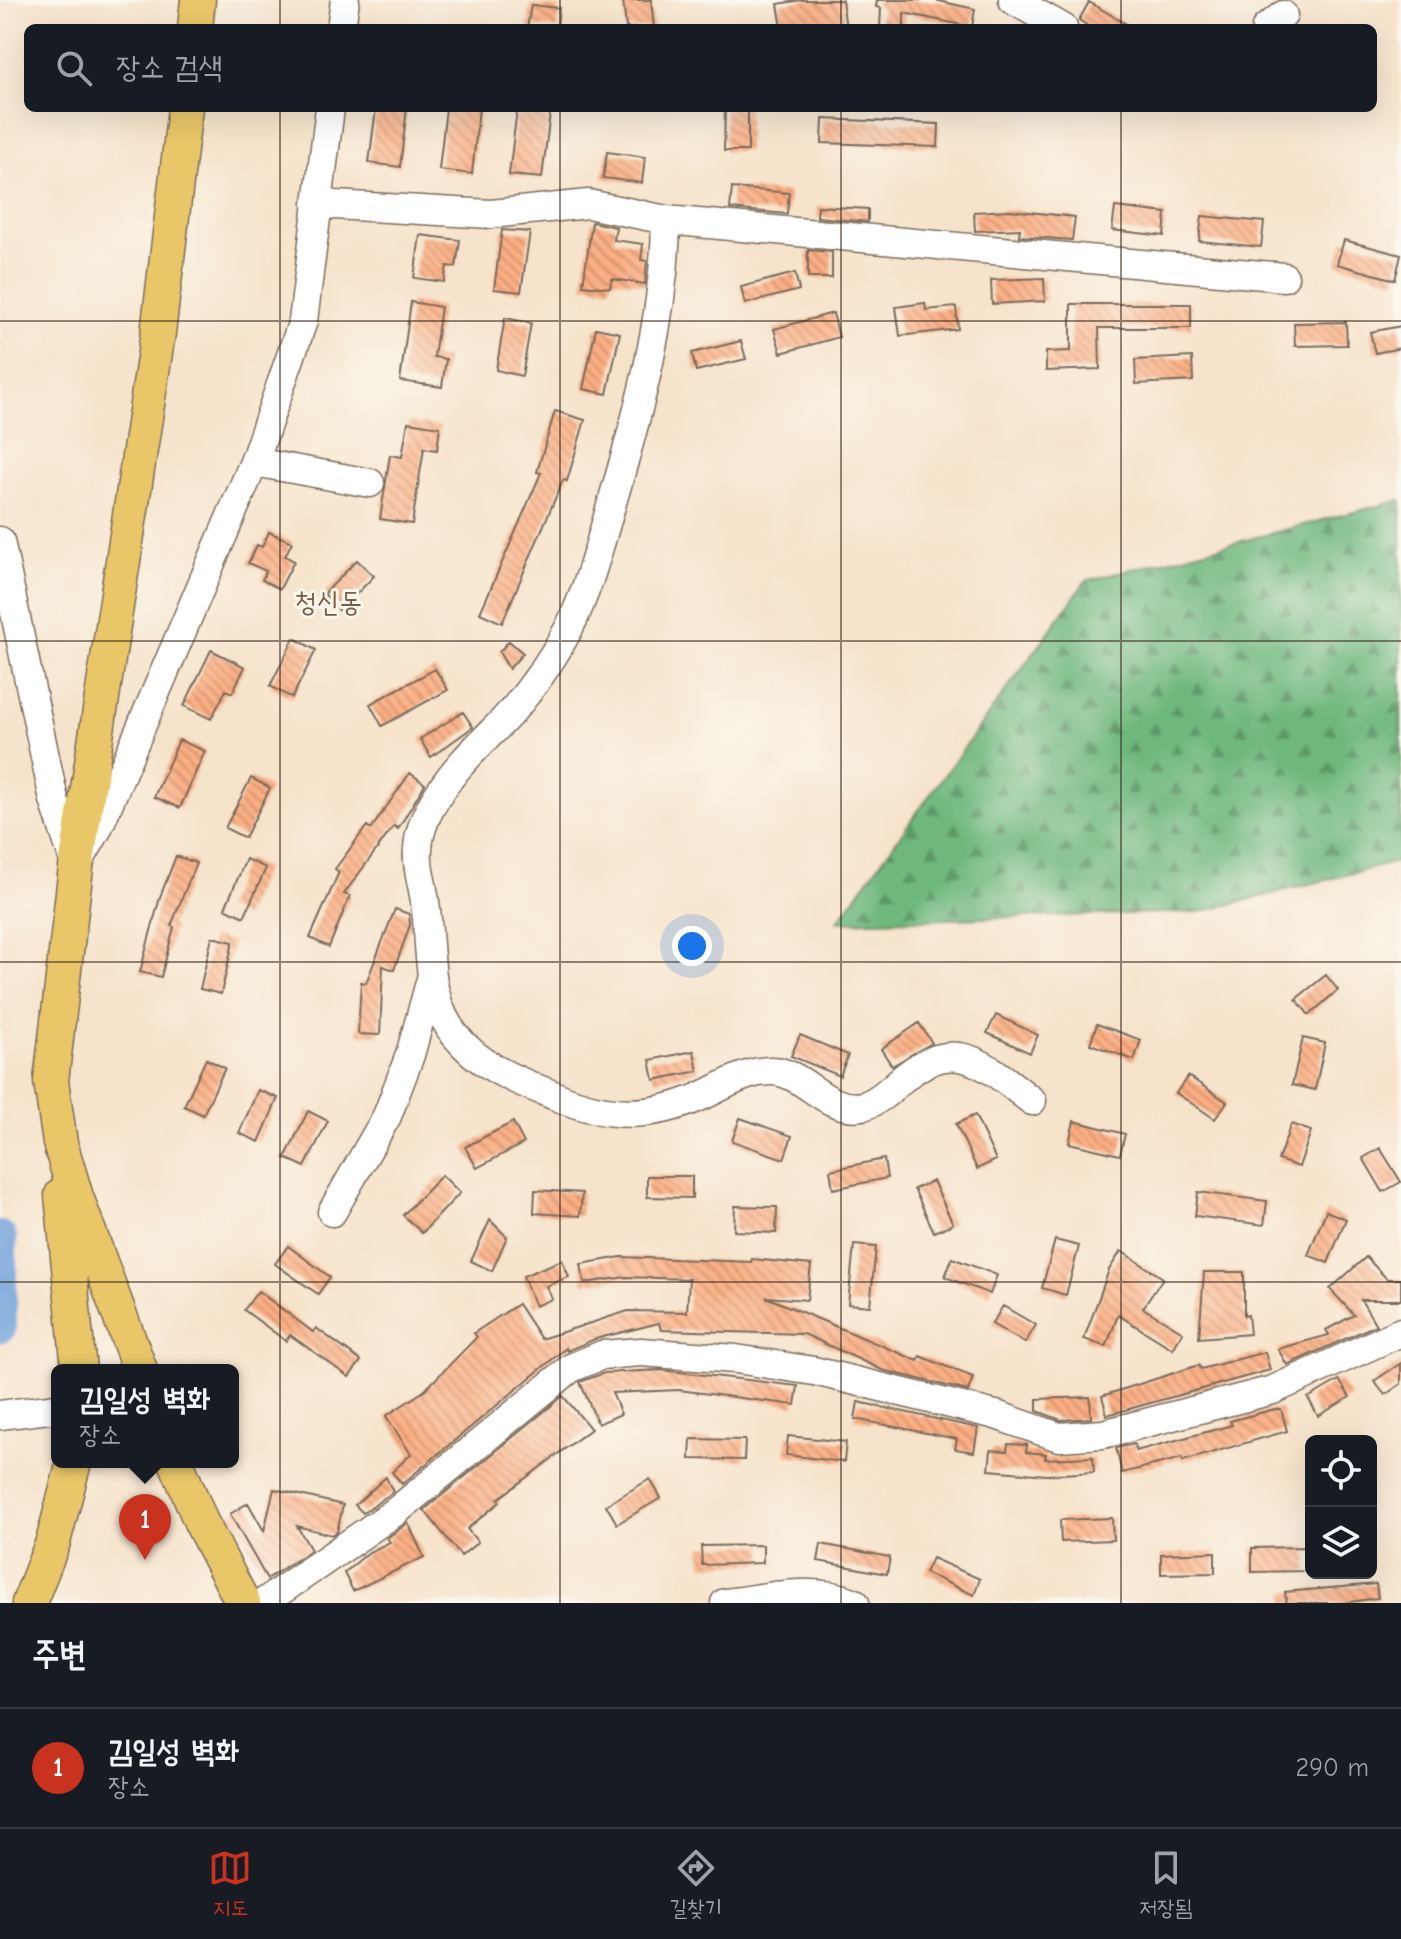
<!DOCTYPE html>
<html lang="ko">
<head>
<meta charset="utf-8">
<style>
	body { margin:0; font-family:"Comic Neue","Poor Story",sans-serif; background:#242831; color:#f1f3f6 }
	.controls { position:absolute; right:24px; bottom:24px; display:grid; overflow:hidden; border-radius:12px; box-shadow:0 8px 32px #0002 }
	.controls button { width:72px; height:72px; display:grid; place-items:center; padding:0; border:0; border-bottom:2px solid #363941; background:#171b24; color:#f1f3f6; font:40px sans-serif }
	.you { position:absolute; left:692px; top:946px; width:28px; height:28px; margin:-20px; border:6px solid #fff; border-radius:50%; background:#1a73e8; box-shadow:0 0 0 12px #1a73e833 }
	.badge { display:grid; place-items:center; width:52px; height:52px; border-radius:50%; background:#c8321e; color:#fff; font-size:26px; font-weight:700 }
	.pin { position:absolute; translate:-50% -66px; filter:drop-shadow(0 2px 4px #0008) }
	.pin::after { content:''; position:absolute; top:42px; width:28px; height:24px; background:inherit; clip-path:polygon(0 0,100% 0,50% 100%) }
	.popup { position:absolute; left:51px; top:1364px; width:188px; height:104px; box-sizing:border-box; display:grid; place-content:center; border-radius:12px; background:#171b24; filter:drop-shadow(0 2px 6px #0005); font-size:26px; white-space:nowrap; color:#9ea1a6 }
	.popup b { font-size:30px; color:#f1f3f6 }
	.popup::after { content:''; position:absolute; left:50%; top:100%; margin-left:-16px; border:16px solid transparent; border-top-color:#171b24 }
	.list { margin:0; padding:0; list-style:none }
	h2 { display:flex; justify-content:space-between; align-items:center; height:104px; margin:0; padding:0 32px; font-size:34px }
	h2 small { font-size:26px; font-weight:400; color:#9ea1a6 }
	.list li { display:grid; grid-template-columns:52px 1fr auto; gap:24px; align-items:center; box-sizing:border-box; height:120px; padding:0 32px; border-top:2px solid #363941 }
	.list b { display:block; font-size:30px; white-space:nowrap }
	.list p { margin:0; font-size:26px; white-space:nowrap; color:#9ea1a6 }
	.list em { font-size:26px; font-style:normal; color:#9ea1a6 }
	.icon { flex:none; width:44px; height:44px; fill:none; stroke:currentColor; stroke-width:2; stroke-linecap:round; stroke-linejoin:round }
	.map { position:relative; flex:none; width:1401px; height:1603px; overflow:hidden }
	.search { position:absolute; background:#171b24; box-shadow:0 8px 32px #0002; left:24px; right:24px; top:24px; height:88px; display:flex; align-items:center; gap:20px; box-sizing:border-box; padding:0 28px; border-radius:12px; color:#9ea1a6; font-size:30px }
	.sheet { height:224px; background:#171b24 }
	nav { display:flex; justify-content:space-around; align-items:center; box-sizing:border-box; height:112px; border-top:2px solid #363941; background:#171b24; font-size:22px; color:#9ea1a6 }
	nav a { display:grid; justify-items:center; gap:4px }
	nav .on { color:#c8321e }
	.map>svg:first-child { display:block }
	.forest { fill:url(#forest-firs); stroke:#54714e; stroke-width:2 }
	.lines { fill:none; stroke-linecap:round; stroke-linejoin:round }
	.river { stroke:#71a0da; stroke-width:34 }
	.building { fill:url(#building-back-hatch) }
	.minor-casing { stroke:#7c6b5b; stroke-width:31 }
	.major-casing { stroke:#7c6b5b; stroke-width:37 }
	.minor { stroke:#fff; stroke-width:28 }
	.major { stroke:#e9c769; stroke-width:34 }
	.grid { fill:none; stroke:#3b2a1e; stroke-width:2; stroke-opacity:0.55 }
	.labels { text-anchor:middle; stroke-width:6; stroke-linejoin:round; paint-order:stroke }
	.quarter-label { font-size:28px; fill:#7f5941; stroke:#fbf7ec }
</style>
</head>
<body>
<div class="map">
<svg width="1401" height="1603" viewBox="0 0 1401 1603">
	<defs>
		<pattern id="forest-firs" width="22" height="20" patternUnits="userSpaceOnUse" patternTransform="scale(2)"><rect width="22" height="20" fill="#6eb87e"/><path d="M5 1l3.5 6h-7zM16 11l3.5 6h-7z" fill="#5c9667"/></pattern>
		<pattern id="building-back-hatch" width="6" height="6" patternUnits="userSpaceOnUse" patternTransform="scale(2)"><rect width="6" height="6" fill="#fcaf83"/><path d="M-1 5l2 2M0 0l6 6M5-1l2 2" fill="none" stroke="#cd8f6b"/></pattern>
	</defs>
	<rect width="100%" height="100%" fill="#fbf7ec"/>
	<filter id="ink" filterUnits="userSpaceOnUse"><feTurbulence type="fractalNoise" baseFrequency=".0125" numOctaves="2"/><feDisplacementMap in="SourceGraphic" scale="16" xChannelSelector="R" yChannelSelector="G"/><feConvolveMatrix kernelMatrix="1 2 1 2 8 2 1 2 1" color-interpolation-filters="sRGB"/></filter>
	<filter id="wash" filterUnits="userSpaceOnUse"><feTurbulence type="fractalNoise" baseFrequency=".006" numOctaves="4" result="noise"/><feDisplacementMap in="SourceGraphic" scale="32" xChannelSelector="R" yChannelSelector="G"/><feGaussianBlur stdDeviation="1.8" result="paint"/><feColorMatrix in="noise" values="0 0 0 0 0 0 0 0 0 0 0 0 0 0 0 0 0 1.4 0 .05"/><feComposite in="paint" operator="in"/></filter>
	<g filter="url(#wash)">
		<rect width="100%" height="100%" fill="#f6e3cb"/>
		<path class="forest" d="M1401,500V861L1200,912L837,922L1086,581Z"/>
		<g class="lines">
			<path class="river" d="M0,1238V1326"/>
		</g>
		<g id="blocks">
			<path class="building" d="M623,0H651L654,28H626Z
				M802,0H842L846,28H782L778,4Z
				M877,0H934L975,9L972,27L904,13V28H880L881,8L876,7Z
				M1089,2L1133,28H1091L1079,20Z
				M531,5L559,8L557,28H527Z
				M376,108H407L400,167L369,163Z
				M446,108H479L472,174L439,170Z
				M725,108H748V151H724Z
				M517,109L550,113L542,178L509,175Z
				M823,119L939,124L938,147L822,143Z
				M607,152L645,157L642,183L603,178Z
				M732,188L789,193L787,214L730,209Z
				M818,206L868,209V222L817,217Z
				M1115,207L1166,213L1164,236L1112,230Z
				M1010,210L1075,217L1072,240L1019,236L1020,229L975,231L974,212Z
				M1202,216L1264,222L1261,247L1199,241Z
				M592,222L616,227L614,240L643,244L641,260L647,261L645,284L612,279L610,288L583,285Z
				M502,230L530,232L521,292L494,289Z
				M420,235L460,240L456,267L447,266L444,282L414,278Z
				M1344,240L1401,255L1395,280L1337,264Z
				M808,250L832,252V278H808Z
				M795,273L799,290L745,304L741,287Z
				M1044,278L1045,301L992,304L991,280Z
				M411,302L441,307L434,357L446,359L442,387L400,381Z
				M925,303L926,310L956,307L958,329L900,336L896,307Z
				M1071,304H1191V328H1099L1100,369L1046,371V352L1071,351Z
				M833,313L839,337L781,353L774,329Z
				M505,318L531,323L522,376L496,370Z
				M1346,322L1347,345L1295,346L1294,323Z
				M1401,326V348L1375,353L1370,332Z
				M596,328L620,333L607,394L583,389Z
				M741,341L746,359L696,371L692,353Z
				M1192,357L1193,381L1136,384L1135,360Z
				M555,411L585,420L567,481L563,480L502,623L480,613L541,473L537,472Z
				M408,422L440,427L437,450L424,448L412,524L380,519L390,455L402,457Z
				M269,532L292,542L285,556L294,561L280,589L262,580L266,571L248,563L257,545L262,547Z
				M357,560L374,576L340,611L324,594Z
				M294,638L316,650L292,698L270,686Z
				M509,641L523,653L509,669L499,652Z
				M211,650L245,667L232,693L226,690L211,719L184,706Z
				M435,669L448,690L382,726L370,704Z
				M463,712L473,727L431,757L420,739Z
				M179,740L205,751L180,808L154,797Z
				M410,773L425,784L398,829L394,826L344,894L350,896L329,947L310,938L339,872L335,869L367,826L371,829Z
				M251,778L270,788L245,838L225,828Z
				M176,856L196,863L171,926L174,927L161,977L140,972L160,897Z
				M246,859L266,868L244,917L225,908Z
				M395,909L409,914L410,925L394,970L383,966L380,1035L358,1034L361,982L366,983Z
				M212,937L233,942L221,994L200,989Z
				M1326,975L1338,990L1309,1015L1296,999Z
				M996,1015L1038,1035L1030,1053L987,1033Z
				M919,1023L932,1043L892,1066L881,1049Z
				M1097,1024L1141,1040L1134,1060L1090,1044Z
				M800,1035L848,1055L840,1076L791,1056Z
				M1303,1038L1325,1043L1315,1090L1292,1085Z
				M694,1051L698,1071L654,1080L650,1060Z
				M206,1059L225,1068L203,1115L184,1106Z
				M1188,1076L1227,1102L1215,1119L1176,1093Z
				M258,1090L278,1098L259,1142L239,1133Z
				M308,1111L328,1121L305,1167L285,1158Z
				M975,1115L996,1160L977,1169L956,1124Z
				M740,1118L792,1136L784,1159L732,1141Z
				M1074,1121L1125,1134L1120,1155L1069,1143Z
				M513,1122L524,1143L477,1168L465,1147Z
				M1291,1124L1311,1131L1299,1167L1278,1160Z
				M1380,1148L1401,1182L1383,1192L1363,1158Z
				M884,1159L887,1178L833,1189L830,1170Z
				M442,1175L460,1193L422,1233L403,1215Z
				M647,1176H692V1198L647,1197Z
				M933,1181L953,1224L934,1232L914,1189Z
				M535,1190L582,1193L580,1216L534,1213Z
				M1198,1192L1267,1201L1264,1225L1195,1216Z
				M735,1206L777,1207L776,1233L734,1231Z
				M1326,1211L1346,1219L1328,1263L1308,1255Z
				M490,1220L507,1237L492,1271L471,1261Z
				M1055,1240L1079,1246L1066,1295L1042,1288Z
				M854,1245L876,1247L870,1306L848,1304Z
				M288,1246L330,1277L318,1294L275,1264Z
				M1121,1251L1163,1278L1143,1308L1183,1332L1173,1349L1118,1315L1106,1347L1084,1339L1109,1270Z
				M621,1257L751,1262L752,1259L811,1265L807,1300L766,1297L918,1361L920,1356L973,1377L968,1391L882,1370L804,1334L661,1330L659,1323L595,1339L567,1351L566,1348L402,1484L392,1472L411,1454L386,1416L424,1391L477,1337L474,1333L518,1304L541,1339L628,1311L687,1312L689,1279L626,1277L584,1283L581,1264Z
				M1366,1257L1387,1279H1401V1300H1361L1376,1325L1287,1365L1278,1349L1329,1335L1326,1330L1354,1315L1330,1289Z
				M952,1258L997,1275L990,1294L945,1277Z
				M562,1260L569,1277L546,1286L552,1299L535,1306L523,1276Z
				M1204,1272H1244V1316L1248,1315L1250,1334L1199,1338Z
				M258,1291L313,1332L316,1328L361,1361L349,1377L290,1335L286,1341L244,1310Z
				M1003,1306L1036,1325L1025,1343L992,1324Z
				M1265,1352L1270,1370L1107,1415L1102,1396L1199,1365L1201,1369Z
				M1401,1363V1384L1385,1395L1374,1381Z
				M661,1370L798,1386L795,1405L679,1390L612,1393L621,1414L598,1424L580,1382L604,1373Z
				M1339,1380L1350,1397L1318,1416L1308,1398Z
				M563,1396L591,1429L498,1499L500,1502L467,1529L478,1542L461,1556L424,1510Z
				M1090,1397L1091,1418L1061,1420L1037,1411V1399Z
				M858,1402L978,1428L974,1452L955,1449L957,1439L855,1419Z
				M1275,1409H1281L1287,1431L1183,1461L1182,1458L1122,1473L1116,1448L1134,1444L1136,1451L1232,1425L1230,1421Z
				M788,1436L846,1442L844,1462L786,1455Z
				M691,1439L745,1440L744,1460L690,1459Z
				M1008,1444L1027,1445L1026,1452L1046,1454L1045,1459L1093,1457L1094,1472L1047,1475L989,1470L991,1450L1007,1451Z
				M386,1477L393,1492L363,1513L355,1505Z
				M650,1479L661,1498L617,1524L606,1505Z
				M274,1489L343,1505L337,1532L332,1535L297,1526L311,1550L267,1579L230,1514L248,1503L264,1531Z
				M1112,1518L1113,1540L1061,1542L1060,1520Z
				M408,1523L424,1557L353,1591L344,1573L369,1552L390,1542L387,1538Z
				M821,1544L890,1557L887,1574L818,1561Z
				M763,1545V1563L702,1565L701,1546Z
				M1308,1547V1571L1252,1572V1548Z
				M1215,1552V1573L1161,1574V1554Z
				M932,1558L980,1579L974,1595L925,1573Z
				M1376,1584L1378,1598L1343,1603H1286L1285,1592Z"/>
		</g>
	</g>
	<g filter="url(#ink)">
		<use href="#blocks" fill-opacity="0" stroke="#7c6b5b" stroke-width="2"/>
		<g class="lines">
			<defs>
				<path id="minor" d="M1013,0L1063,28
					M341,28L345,0
					M1266,28L1283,15
					M317,204L491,214L588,204L666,220L1284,277
					M666,220C665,315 640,408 613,499C600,543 589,589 568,630C550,663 527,696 501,723C479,745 456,766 440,792C429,808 419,829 418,849C416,866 423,885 425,902C432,947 425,998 455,1035C482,1069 519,1081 558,1097C610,1119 656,1118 706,1094C727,1084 747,1071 771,1071C804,1071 826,1113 862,1106C875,1104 890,1090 900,1081C955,1033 984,1064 1032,1101
					M254,462L370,483
					M0,541L54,800L76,867
					M82,856L98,828L254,462L303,321L330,108
					M332,1212L387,1116L410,1055L431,979
					M0,1415L57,1408
					M263,1603L395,1512L571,1368L602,1355L641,1352L736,1359L814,1371L996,1415L1059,1437L1103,1434L1273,1390L1401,1332
					M725,1603C767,1598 815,1585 855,1603"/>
				<path id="major" d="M195,28L198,0
					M62,1195L79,1370
					M140,1370L76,1197L60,1143L51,1081L76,867L158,333L185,108
					M176,1462L201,1522L243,1603
					M29,1603L53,1542L74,1462"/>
			</defs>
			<use href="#minor" class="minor-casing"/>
			<use href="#major" class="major-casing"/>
			<use href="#minor" class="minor"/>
			<use href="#major" class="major"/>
		</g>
	</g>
	<path class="grid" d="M280,0V28M560,0V28M841,0V28M1121,0V28M280,108V1603M560,108V1603M841,108V1603M1121,108V1603M0,321H1401M0,641H1401M0,962H1401M0,1282H1401"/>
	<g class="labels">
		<g class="quarter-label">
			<text x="328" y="611">청신동</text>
		</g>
	</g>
</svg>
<div class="controls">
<button><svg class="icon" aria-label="locate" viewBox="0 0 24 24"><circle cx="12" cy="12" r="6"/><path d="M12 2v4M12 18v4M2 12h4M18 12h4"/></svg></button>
<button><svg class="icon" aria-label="layers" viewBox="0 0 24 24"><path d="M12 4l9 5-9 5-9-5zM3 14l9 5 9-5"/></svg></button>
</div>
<div class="you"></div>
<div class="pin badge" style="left:145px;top:1560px">1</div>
<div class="popup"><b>김일성 벽화</b>장소</div>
<div class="search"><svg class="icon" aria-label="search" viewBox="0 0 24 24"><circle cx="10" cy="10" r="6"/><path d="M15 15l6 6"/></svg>장소 검색</div>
</div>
<section class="sheet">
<h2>주변<small></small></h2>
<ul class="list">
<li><span class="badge">1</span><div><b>김일성 벽화</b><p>장소</p></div><em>290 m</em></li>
</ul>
</section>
<nav>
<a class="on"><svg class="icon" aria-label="map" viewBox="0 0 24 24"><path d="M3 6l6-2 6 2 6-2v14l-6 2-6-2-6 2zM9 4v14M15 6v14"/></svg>지도</a>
<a><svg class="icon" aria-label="directions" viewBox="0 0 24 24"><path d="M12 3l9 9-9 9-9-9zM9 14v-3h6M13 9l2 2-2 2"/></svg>길찾기</a>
<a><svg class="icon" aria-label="saved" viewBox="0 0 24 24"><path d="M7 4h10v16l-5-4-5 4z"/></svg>저장됨</a>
</nav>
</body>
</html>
